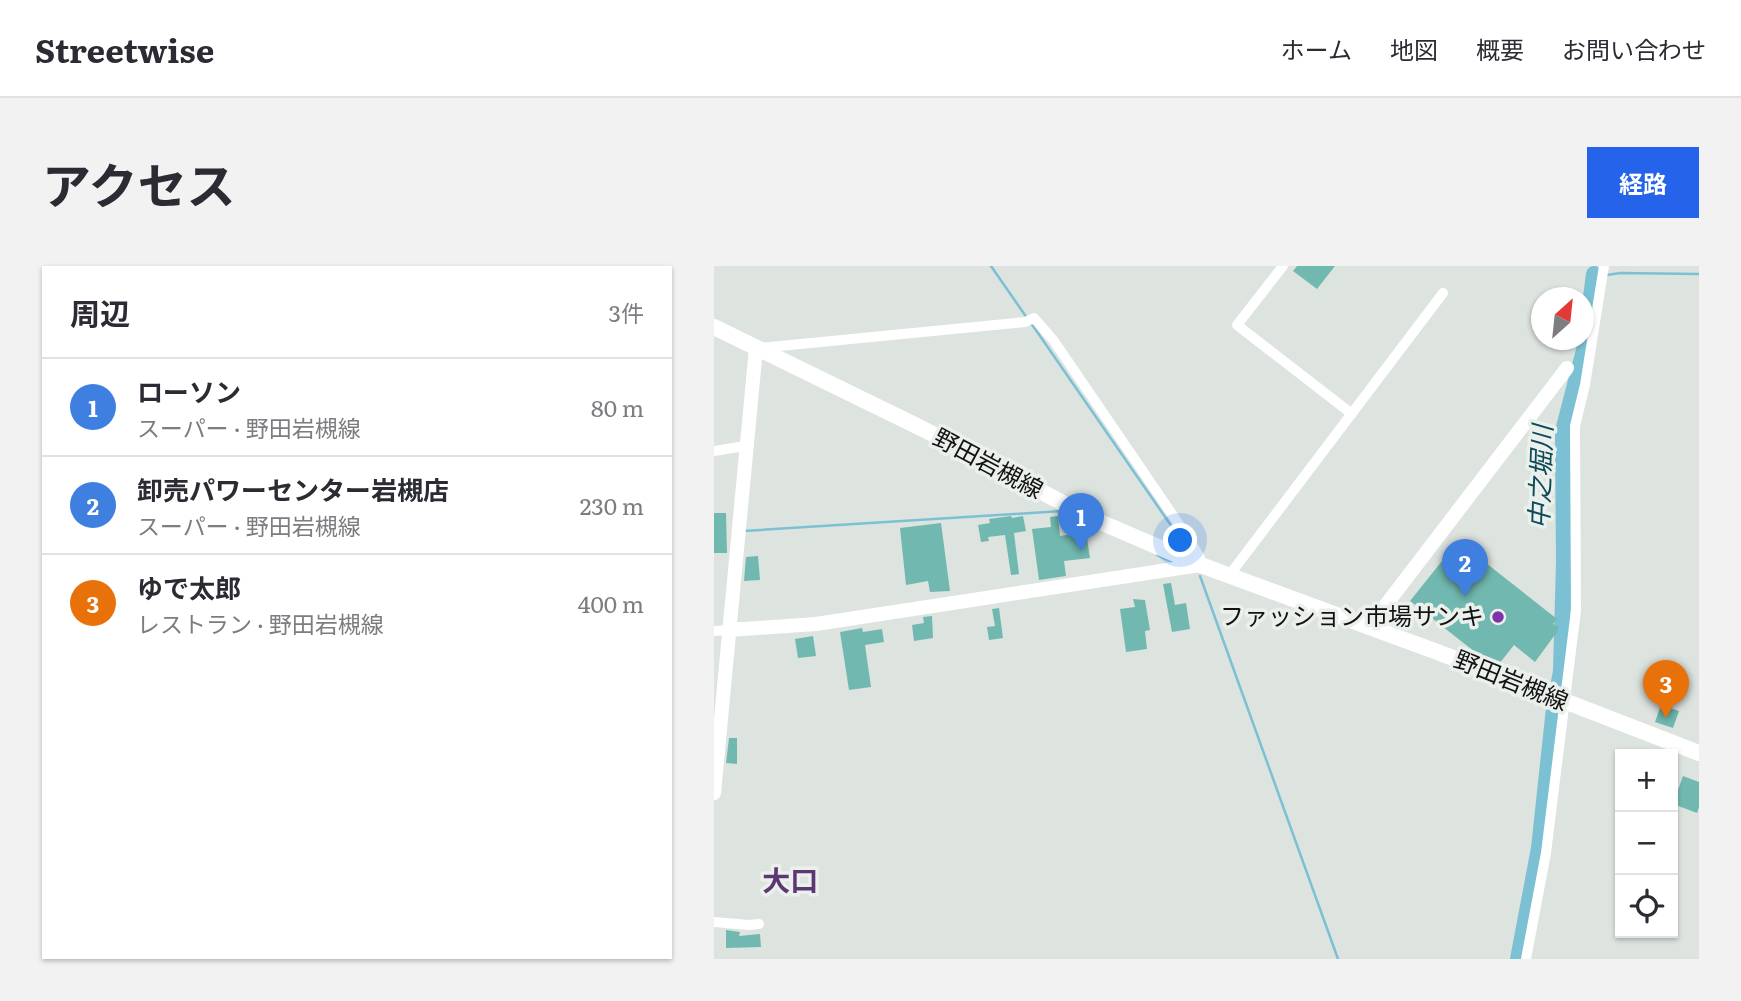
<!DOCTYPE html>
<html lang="ja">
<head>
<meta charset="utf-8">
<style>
	body { margin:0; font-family:Literata,"Noto Sans JP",serif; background:#f2f2f3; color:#2b2b33 }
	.controls { position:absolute; right:21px; bottom:21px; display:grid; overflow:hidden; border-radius:0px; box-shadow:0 2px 5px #0004 }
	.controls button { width:63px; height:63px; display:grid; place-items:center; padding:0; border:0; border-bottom:2px solid #e1e1e2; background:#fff; color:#2b2b33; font:35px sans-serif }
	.compass { position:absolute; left:817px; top:21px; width:63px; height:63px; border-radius:50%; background:#fff; box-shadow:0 2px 5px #0004; rotate:27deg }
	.you { position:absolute; left:467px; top:275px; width:24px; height:24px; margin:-18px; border:5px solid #fff; border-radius:50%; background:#1a73e8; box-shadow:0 0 0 10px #1a73e833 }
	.badge { display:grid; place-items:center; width:46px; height:46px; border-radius:50%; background:#2563eb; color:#fff; font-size:23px; font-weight:700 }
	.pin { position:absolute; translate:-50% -58px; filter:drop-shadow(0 2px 4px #0008) }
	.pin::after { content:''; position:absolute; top:37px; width:24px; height:21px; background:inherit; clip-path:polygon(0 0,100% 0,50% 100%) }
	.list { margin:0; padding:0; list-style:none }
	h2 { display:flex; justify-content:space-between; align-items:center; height:91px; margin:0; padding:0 28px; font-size:30px }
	h2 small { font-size:23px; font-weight:400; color:#7c7c81 }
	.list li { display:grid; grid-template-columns:46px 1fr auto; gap:21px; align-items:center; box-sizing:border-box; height:98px; padding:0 28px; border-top:2px solid #e1e1e2 }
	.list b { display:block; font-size:26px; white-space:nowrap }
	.list p { margin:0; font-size:23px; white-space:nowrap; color:#7c7c81 }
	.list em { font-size:23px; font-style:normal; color:#7c7c81 }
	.icon { flex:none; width:38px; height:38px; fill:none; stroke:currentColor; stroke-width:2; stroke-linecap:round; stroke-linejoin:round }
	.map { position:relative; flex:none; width:985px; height:693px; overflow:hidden; border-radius:0px }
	header { display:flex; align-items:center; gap:42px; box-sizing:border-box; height:98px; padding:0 35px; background:#fff; border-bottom:2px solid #e1e1e2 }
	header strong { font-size:33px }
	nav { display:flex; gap:38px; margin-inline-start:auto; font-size:24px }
	.intro { display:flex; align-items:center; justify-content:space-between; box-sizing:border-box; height:168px; padding:0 42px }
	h1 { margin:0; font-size:49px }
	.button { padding:18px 32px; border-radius:0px; background:#2563eb; color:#fff; font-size:24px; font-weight:700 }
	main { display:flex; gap:42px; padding:0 42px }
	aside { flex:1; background:#fff; border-radius:0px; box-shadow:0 2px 5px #0004 }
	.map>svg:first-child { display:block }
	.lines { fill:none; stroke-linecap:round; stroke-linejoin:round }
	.stream { stroke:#7cc0d3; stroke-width:2.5 }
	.river { stroke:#7cc0d3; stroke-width:16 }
	.building { fill:#71b9b0 }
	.street { stroke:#fff; stroke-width:10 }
	.secondary { stroke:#fff; stroke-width:14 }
	.primary { stroke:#fff; stroke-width:16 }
	.poi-dot { fill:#7e34a7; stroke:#ebf0ec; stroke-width:2.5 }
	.labels { text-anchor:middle; stroke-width:7; stroke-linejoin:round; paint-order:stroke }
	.street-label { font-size:24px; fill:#111312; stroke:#ebf0ec }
	.poi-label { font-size:24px; fill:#111312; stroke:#ebf0ec; text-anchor:end }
	.water-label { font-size:26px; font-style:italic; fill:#0d4a57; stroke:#ebf0ec }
	.quarter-label { font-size:28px; font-weight:bold; fill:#5b3871; stroke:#ebf0ec }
</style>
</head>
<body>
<header>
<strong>Streetwise</strong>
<nav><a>ホーム</a><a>地図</a><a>概要</a><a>お問い合わせ</a></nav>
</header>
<div class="intro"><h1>アクセス</h1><a class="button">経路</a></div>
<main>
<aside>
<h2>周辺<small>3件</small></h2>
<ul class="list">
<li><span class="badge" style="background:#3f7fe0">1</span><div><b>ローソン</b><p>スーパー · 野田岩槻線</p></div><em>80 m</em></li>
<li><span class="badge" style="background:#3f7fe0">2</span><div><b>卸売パワーセンター岩槻店</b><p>スーパー · 野田岩槻線</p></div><em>230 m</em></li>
<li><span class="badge" style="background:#e8710a">3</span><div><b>ゆで太郎</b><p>レストラン · 野田岩槻線</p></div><em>400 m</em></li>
</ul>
</aside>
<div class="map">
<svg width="985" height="693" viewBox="0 0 985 693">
	<rect width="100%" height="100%" fill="#dde3df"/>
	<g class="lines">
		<path class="stream" d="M277,0L313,52
			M881,0L880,8L884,9
			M893,9L906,7L985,8
			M317,57L476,287
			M30,265L348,245
			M443,289L459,296
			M486,310L624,693"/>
		<path class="river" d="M843,427L847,405L850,296L849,165L870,84L880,8
			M804,693L825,582L840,442"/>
	</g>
	<path class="building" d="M583,0H621L603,23L579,5Z
		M0,247H12L13,287H0Z
		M297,250L298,252L309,250L312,265L300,267L305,308L297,309L291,269L274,271L275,275L267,276L264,259L276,257L275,253Z
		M344,250L346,270L372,266L376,292L350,295L352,310L325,314L318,263L337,261L336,251Z
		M227,257L236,325L216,326L214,315L192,319L186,262Z
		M744,275L843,353L839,358L845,361L843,366L821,396L800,379L785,398L770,393L696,335Z
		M44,290L46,314L30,315L32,291Z
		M457,317L461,339L472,337L476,363L458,366L449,318Z
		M419,333L431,334L436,364L431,365L433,383L412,386L406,343L421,341Z
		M285,342L289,372L275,374L273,361L281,360L278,343Z
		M218,350L219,372L200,375L198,359L210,357L209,351Z
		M148,362L149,366L168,363L170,376L151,379L157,421L135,424L126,366Z
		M99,370L102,390L84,392L81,373Z
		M947,439L965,445L959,462L941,456Z
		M15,472H23V498L12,497Z
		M969,510L985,516V541L983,547L959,538Z
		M12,664L26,666L25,670L46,668L47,681L12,682Z"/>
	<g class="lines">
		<path class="street" d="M569,0L523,59L638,148
			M46,82L311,56L320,52L340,75L475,273L486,292V299
			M0,185L31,180
			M514,311L729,27
			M0,365L15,364
			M0,656L35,659L45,658
			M812,693L832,587L862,344L861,160L871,119L890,0"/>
		<path class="secondary" d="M655,361L853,102
			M15,364L102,358L486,299
			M0,527L42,82"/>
		<path class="primary" d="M0,61L209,163L379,253L484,298L726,387L985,487"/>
	</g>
	<circle class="poi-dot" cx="784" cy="351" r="7"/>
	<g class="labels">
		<g class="street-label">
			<text transform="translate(274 198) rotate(28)" y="8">野田岩槻線</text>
			<text transform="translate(797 415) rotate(22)" y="8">野田岩槻線</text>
		</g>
		<g class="poi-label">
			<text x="770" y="359">ファッション市場サンキ</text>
		</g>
		<g class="water-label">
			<text transform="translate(827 211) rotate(-88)" y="9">中之堀川</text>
		</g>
		<g class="quarter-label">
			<text x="76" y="625">大口</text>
		</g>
	</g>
</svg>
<div class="controls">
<button>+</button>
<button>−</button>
<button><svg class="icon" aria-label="locate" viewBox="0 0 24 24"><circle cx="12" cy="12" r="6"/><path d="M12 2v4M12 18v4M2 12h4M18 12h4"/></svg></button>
</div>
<svg class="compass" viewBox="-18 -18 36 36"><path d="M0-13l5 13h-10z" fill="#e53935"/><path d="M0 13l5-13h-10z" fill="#7c7c81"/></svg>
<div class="you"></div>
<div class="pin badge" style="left:367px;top:285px;background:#3f7fe0">1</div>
<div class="pin badge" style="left:751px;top:331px;background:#3f7fe0">2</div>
<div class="pin badge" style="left:952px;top:452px;background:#e8710a">3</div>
</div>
</main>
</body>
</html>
